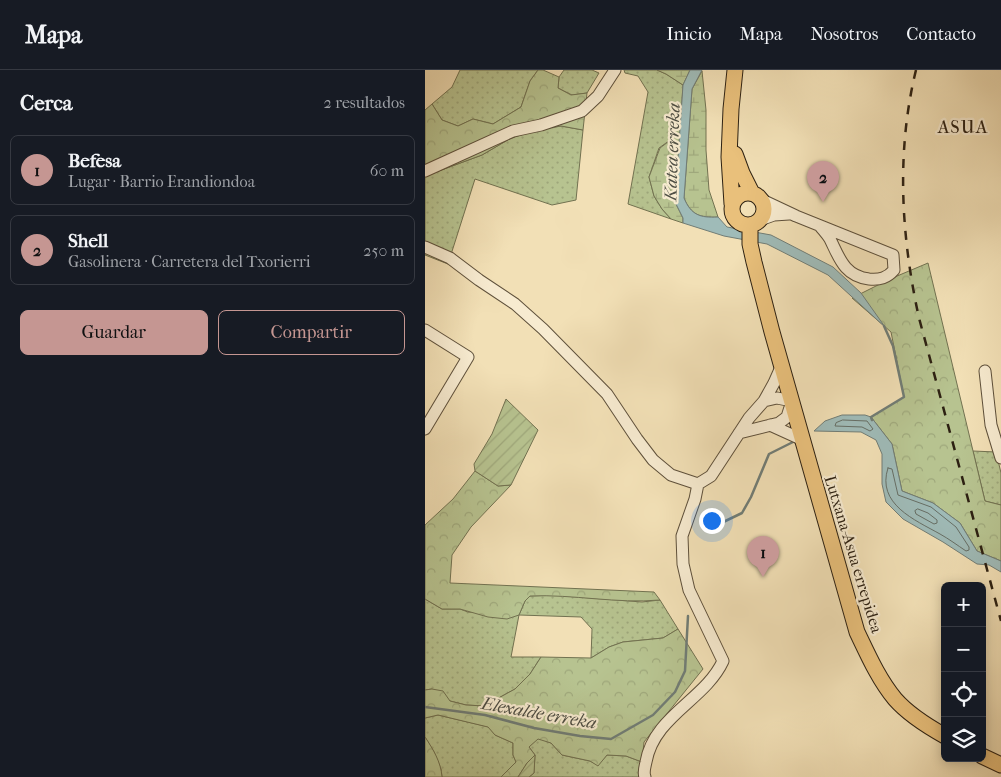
<!DOCTYPE html>
<html lang="es">
<head>
<meta charset="utf-8">
<style>
	body { margin:0; font-family:"IM FELL French Canon",serif; background:#20242c; color:#f1f3f6 }
	.controls { position:absolute; right:15px; bottom:15px; display:grid; overflow:hidden; border-radius:8px; box-shadow:0 2px 12px #0003 }
	.controls button { width:45px; height:45px; display:grid; place-items:center; padding:0; border:0; border-bottom:1px solid #363941; background:#171b24; color:#f1f3f6; font:25px sans-serif }
	.you { position:absolute; left:286px; top:450px; width:18px; height:18px; margin:-12px; border:4px solid #fff; border-radius:50%; background:#1a73e8; box-shadow:0 0 0 8px #1a73e833 }
	.badge { display:grid; place-items:center; width:32px; height:32px; border-radius:50%; background:#c59692; color:#111; font-size:16px; font-weight:700 }
	.pin { position:absolute; translate:-50% -41px; filter:drop-shadow(0 1px 2px #0008) }
	.pin::after { content:''; position:absolute; top:26px; width:18px; height:15px; background:inherit; clip-path:polygon(0 0,100% 0,50% 100%) }
	.list { margin:0; padding:0; list-style:none }
	h2 { display:flex; justify-content:space-between; align-items:center; height:65px; margin:0; padding:0 20px; font-size:21px }
	h2 small { font-size:16px; font-weight:400; color:#9ea1a6 }
	.list li { display:grid; grid-template-columns:32px 1fr auto; gap:15px; align-items:center; box-sizing:border-box; height:70px; margin:0 10px 10px; padding:0 10px; border:1px solid #363941; border-radius:8px }
	.list b { display:block; font-size:19px; white-space:nowrap }
	.list p { margin:0; font-size:16px; white-space:nowrap; color:#9ea1a6 }
	.list em { font-size:16px; font-style:normal; color:#9ea1a6 }
	.actions { display:flex; gap:10px; padding:15px 20px }
	.actions a { flex:1; padding:11px 0; border:1px solid #c59692; border-radius:8px; text-align:center; font-size:18px; color:#c59692 }
	.actions .main { background:#c59692; color:#111 }
	.icon { flex:none; width:28px; height:28px; fill:none; stroke:currentColor; stroke-width:2; stroke-linecap:round; stroke-linejoin:round }
	.map { position:relative; flex:none; width:576px; height:707px; overflow:hidden }
	header { display:flex; align-items:center; gap:30px; box-sizing:border-box; height:70px; padding:0 25px; background:#171b24; border-bottom:1px solid #363941 }
	header strong { font-size:24px }
	nav { display:flex; gap:28px; margin-inline-start:auto; font-size:18px }
	main { display:flex }
	aside { flex:1; background:#171b24 }
	.map>svg:first-child { display:block }
	.grass { fill:url(#grass-dots); stroke:#727251 }
	.forest { fill:url(#forest-crowns); stroke:#727251 }
	.wetland { fill:url(#wetland-marsh); stroke:#727251 }
	.garden { fill:url(#garden-furrows); stroke:#727251 }
	.water { fill:#9fbbb8; stroke:#717d76 }
	.lines { fill:none; stroke-linecap:round; stroke-linejoin:round }
	.shore { stroke:#666e65; stroke-width:1 }
	.stream { stroke:#717d76; stroke-width:2.5 }
	.minor-casing { stroke:#5e503b; stroke-width:13 }
	.major-casing { stroke:#2c2012; stroke-width:17 }
	.minor { stroke:#f7ebd0; stroke-width:11 }
	.major { stroke:#e9c07b; stroke-width:15 }
	.rail { stroke:#2c2012; stroke-width:2.5; stroke-dasharray:9 9; stroke-linecap:butt }
	.labels { text-anchor:middle; stroke-width:4.5; stroke-linejoin:round; paint-order:stroke }
	.street-label { font-size:16px; fill:#2c2012; stroke:#f7ebd0 }
	.neighbourhood-label { font-size:18px; letter-spacing:1px; fill:#2c2012; stroke:#f7ebd0 }
	.water-label { font-size:18px; font-style:italic; fill:#4e4e44; stroke:#f7ebd0 }
</style>
</head>
<body>
<header>
<strong>Mapa</strong>
<nav><a>Inicio</a><a>Mapa</a><a>Nosotros</a><a>Contacto</a></nav>
</header>
<main>
<aside>
<h2>Cerca<small>2 resultados</small></h2>
<ul class="list">
<li><span class="badge">1</span><div><b>Befesa</b><p>Lugar · Barrio Erandiondoa</p></div><em>60 m</em></li>
<li><span class="badge">2</span><div><b>Shell</b><p>Gasolinera · Carretera del Txorierri</p></div><em>250 m</em></li>
</ul>
<div class="actions"><a class="main">Guardar</a><a>Compartir</a></div>
</aside>
<div class="map">
<svg width="576" height="707" viewBox="0 0 576 707">
	<defs>
		<pattern id="grass-dots" width="8" height="8" patternUnits="userSpaceOnUse" patternTransform="scale(1.25)"><rect width="8" height="8" fill="#b7c390"/><path d="M2 2h.1M6 6h.1" fill="none" stroke="#9ea77b" stroke-width="1.8" stroke-linecap="round"/></pattern>
		<pattern id="forest-crowns" width="20" height="18" patternUnits="userSpaceOnUse" patternTransform="scale(1.25)"><rect width="20" height="18" fill="#b7c390"/><path d="M2 6a3 3 0 1 1 6 0M12 15a3 3 0 1 1 6 0" fill="none" stroke="#9ea77b"/></pattern>
		<pattern id="wetland-marsh" width="20" height="14" patternUnits="userSpaceOnUse" patternTransform="scale(1.25)"><rect width="20" height="14" fill="#b7c390"/><path d="M1 5h8M5 5V1M11 12h8M15 12V8" fill="none" stroke="#9ea77b"/></pattern>
		<pattern id="garden-furrows" width="10" height="10" patternUnits="userSpaceOnUse" patternTransform="scale(1.25)"><rect width="10" height="10" fill="#b7c390"/><path d="M-1 1l2-2M0 10L10 0M9 11l2-2" fill="none" stroke="#9ea77b"/></pattern>
	</defs>
	<rect width="100%" height="100%" fill="#f2e0b6"/>
	<filter id="stains"><feTurbulence type="fractalNoise" baseFrequency=".004" numOctaves="4"/><feColorMatrix values="0 0 0 0 .2 0 0 0 0 .09 0 0 0 0 .02 0 0 0 .5 -.17"/></filter>
	<radialGradient id="worn" r=".72"><stop offset=".6" stop-color="#630" stop-opacity="0"/><stop offset="1" stop-color="#630" stop-opacity=".3"/></radialGradient>
	<path class="grass" d="M35,0H113L105,11L96,37L68,54L48,49L33,56L17,50L7,34L27,17Z
		M139,0H167L174,3L162,23L147,25L133,18L134,7Z
		M199,0H232L241,4L258,15L255,63L234,78L224,107L229,126L237,139L246,149L203,134L223,22L213,6L200,3Z
		M136,56L158,60L151,130L127,135L50,109L23,194L0,185V106L57,85L86,68L112,60Z
		M548,381L571,382L576,403V435L560,431Z
		M127,525L217,532L235,530L253,559L238,568L198,572L184,577L166,588L167,559L156,547L94,545L86,587H116L105,604L90,619L59,636L41,635L25,631L7,619L0,620V529L17,539H35L43,542L94,545L100,531L105,526Z
		M13,645L64,657L70,665L88,673V685L91,692L76,707H17L16,699L9,682L0,667V648Z
		M113,668L126,673L137,685L165,691L173,695L182,685L201,686L217,692L215,707H104L109,703L110,685L104,677Z"/>
	<path class="forest" d="M113,0H118L134,7L133,18L146,25L162,23L158,60L136,56L112,60L86,68L57,85L0,106V40L7,34L17,50L33,56L48,49L68,54L96,37L105,11Z
		M503,193L560,431L576,435V491L552,481L535,453L508,433L477,421L467,374L446,347L479,327L466,262L427,228L465,209Z
		M50,401L73,416L86,415L46,457L27,485L25,513L229,522L235,530C192,534 148,524 105,526L100,531L94,545L82,549L63,547L35,539H17L0,529V455L28,429Z
		M253,559L278,599L219,672L217,692L201,686L182,685L173,696L165,691L137,685L126,673L113,669L104,677L110,685L102,693L93,707H76L91,692L88,685V673L70,665L63,657L13,645L0,648V620L7,619L18,621L25,631L41,635L59,636L90,619L105,604L116,587L166,588L184,577L198,572L238,568Z
		M0,667C8,679 16,692 17,707H0Z"/>
	<path class="wetland" d="M232,0H265L258,15L241,4Z
		M277,1L281,40V80L284,120L293,147C275,148 266,145 259,128L267,19Z
		M255,63L250,132L258,148V153L246,149L237,139L229,126L224,107L235,78Z"/>
	<path class="garden" d="M81,329L113,360L86,415L73,416L50,401L49,394L67,364Z
		M110,685L109,703L104,707H93L102,693Z"/>
	<path class="water" d="M265,0H277L267,19L259,128C266,145 275,148 293,147L302,157L346,165L408,197L436,223L460,257L403,205L342,174L299,166L258,153V148L250,132L258,15Z
		M417,345H440L446,347L467,374L477,421L508,433L535,453L552,481L576,491V502L564,495L552,494L518,472L478,449L461,432L457,414V384L451,370L436,362L389,361L400,351Z"/>
	<g class="lines">
		<path class="shore" d="M418,350L442,351L448,359L445,361L437,357L410,356L411,353Z
			M463,398L467,399L473,425L506,437L531,457L544,477V480L541,481C532,475 524,469 515,464C490,450 451,434 463,398Z
			M493,439L503,443L512,450V453L509,454L491,444L490,441Z"/>
		<path class="stream" d="M447,350L446,347L479,327L468,276L459,256
			M290,456L317,443L326,427L344,384L370,371
			M0,637L60,645L109,658L155,666L186,669L228,645L250,622L260,601L263,546"/>
		<defs>
			<path id="minor" d="M0,101L88,61L116,55L157,41L173,26L190,0
				M337,130L371,146L468,185L469,200C462,208 455,210 444,209C419,206 414,187 405,169C402,164 398,160 395,156
				M335,150L349,145L364,144
				M0,177L25,188L54,210L90,234L118,259L182,324L212,369L228,390L246,405L273,414L286,406L324,348L339,331L352,328L367,331L362,347L354,353L314,363
				M0,260L43,287L0,359
				M560,301L566,355L576,388
				M339,331L349,313L357,295
				M345,355L378,370
				M220,707C218,702 220,697 221,692C229,646 280,630 298,591L264,520L258,494L257,466L270,429L273,414"/>
			<path id="major" d="M310,84L317,103L327,123
				M307 139a16 16 0 1 1 32 0a16 16 0 1 1-32 0Z
				M307,134L304,87L306,39L310,0
				M325,155V174L329,192L347,262L432,562C443,585 454,610 470,629C484,645 502,656 520,666
				M557,686L576,695"/>
		</defs>
		<use href="#minor" class="minor-casing"/>
		<use href="#major" class="major-casing"/>
		<use href="#minor" class="minor"/>
		<use href="#major" class="major"/>
		<path class="rail" d="M491,0C471,82 476,166 494,248L576,551"/>
	</g>
	<g class="labels">
		<g class="street-label">
			<text transform="translate(429 484) rotate(73)" y="6">Lutxana-Asua errepidea</text>
		</g>
		<g class="neighbourhood-label">
			<text x="538" y="63">ASUA</text>
		</g>
		<g class="water-label">
			<text transform="translate(247 82) rotate(-88)" y="6">Katea erreka</text>
			<text transform="translate(114 643) rotate(10)" y="6">Elexalde erreka</text>
		</g>
	</g>
	<rect width="100%" height="100%" filter="url(#stains)"/>
	<rect width="100%" height="100%" fill="url(#worn)"/>
</svg>
<div class="controls">
<button>+</button>
<button>−</button>
<button><svg class="icon" aria-label="locate" viewBox="0 0 24 24"><circle cx="12" cy="12" r="6"/><path d="M12 2v4M12 18v4M2 12h4M18 12h4"/></svg></button>
<button><svg class="icon" aria-label="layers" viewBox="0 0 24 24"><path d="M12 4l9 5-9 5-9-5zM3 14l9 5 9-5"/></svg></button>
</div>
<div class="you"></div>
<div class="pin badge" style="left:338px;top:507px">1</div>
<div class="pin badge" style="left:398px;top:132px">2</div>
</div>
</main>
</body>
</html>
